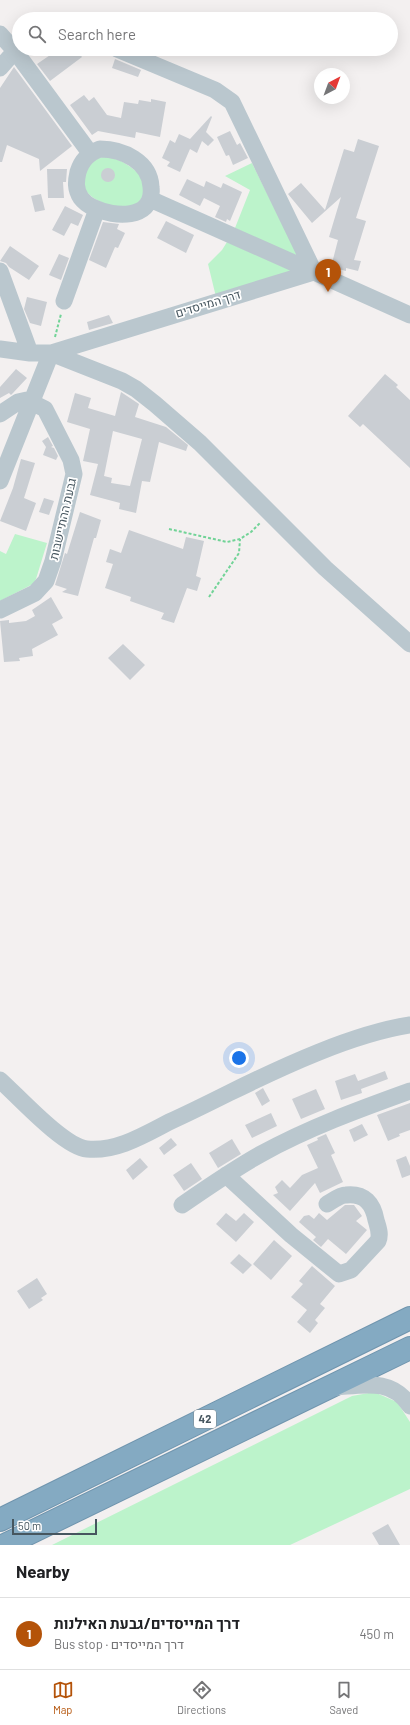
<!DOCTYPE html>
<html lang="en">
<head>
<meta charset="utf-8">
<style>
	body { margin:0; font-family:Barlow,Heebo,sans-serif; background:#f2f2f2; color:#202124 }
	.compass { position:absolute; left:314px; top:68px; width:36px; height:36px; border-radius:50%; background:#fff; box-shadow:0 4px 16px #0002; rotate:41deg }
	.scale { position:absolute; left:12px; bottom:10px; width:85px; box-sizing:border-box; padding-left:4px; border:2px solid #46565f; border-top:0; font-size:11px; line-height:14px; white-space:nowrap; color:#46565f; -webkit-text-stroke:3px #fff; paint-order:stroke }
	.you { position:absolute; left:239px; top:1058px; width:14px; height:14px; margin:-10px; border:3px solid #fff; border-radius:50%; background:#1a73e8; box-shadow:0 0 0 6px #1a73e833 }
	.badge { display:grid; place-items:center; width:26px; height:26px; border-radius:50%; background:#b45309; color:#fff; font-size:13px; font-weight:700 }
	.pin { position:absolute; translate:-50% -33px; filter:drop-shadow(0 1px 2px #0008) }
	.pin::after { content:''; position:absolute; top:21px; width:14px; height:12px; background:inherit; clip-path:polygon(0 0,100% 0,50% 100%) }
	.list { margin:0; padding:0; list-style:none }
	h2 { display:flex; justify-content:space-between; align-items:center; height:52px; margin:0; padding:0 16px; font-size:17px }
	h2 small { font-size:13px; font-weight:400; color:#757577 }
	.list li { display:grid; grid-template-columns:26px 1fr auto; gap:12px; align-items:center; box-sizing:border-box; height:72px; padding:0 16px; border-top:1px solid #e0e0e0 }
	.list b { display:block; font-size:15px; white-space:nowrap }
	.list p { margin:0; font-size:13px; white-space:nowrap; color:#757577 }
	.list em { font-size:13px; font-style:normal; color:#757577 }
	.icon { flex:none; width:22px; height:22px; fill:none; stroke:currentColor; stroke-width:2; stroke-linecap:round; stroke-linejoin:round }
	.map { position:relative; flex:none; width:410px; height:1545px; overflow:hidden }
	.search { position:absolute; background:#fff; box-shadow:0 4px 16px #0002; left:12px; right:12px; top:12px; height:44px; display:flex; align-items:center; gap:10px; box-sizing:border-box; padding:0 14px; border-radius:22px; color:#757577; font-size:15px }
	.sheet { height:124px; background:#fff }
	nav { display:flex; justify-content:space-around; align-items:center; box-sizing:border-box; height:56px; border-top:1px solid #e0e0e0; background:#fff; font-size:11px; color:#757577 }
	nav a { display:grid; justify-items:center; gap:2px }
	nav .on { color:#b45309 }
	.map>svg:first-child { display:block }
	.green { fill:#bcf3cb }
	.building { fill:#caced3; fill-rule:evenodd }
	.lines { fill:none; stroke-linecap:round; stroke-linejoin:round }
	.highway-casing { stroke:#7095ae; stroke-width:24 }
	.path { stroke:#71d397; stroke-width:2; stroke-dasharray:3 2; stroke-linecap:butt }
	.minor { stroke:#bac7ce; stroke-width:17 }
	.highway { stroke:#84aac2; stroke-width:22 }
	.labels { text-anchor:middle; stroke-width:3.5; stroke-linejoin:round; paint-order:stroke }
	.shield { fill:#fff; stroke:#7e898f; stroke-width:1 }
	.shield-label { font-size:11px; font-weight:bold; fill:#46565f }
	.street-label { font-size:12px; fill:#46565f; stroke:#fff }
</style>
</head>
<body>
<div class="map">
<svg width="410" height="1545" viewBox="0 0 410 1545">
	<rect width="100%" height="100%" fill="#f3f0f0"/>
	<path class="green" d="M106,157C122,159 132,167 143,178C143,186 145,193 141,199C131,215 95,204 86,191C80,181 87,163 97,159C99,157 103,157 106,157Z
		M252,163L300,260L235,228L250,190L225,176Z
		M227,242L295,272L216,297L208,264L222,250Z
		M15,534L47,543L36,579L33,584L0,601V551L6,554Z
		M374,1392L397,1402L410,1422V1489L290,1545H52L352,1396Z"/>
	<path class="building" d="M59,49H76L82,57L50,81L37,64Z
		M115,59L141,70L138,77L112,68Z
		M14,67L72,146L40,171L39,159L7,145L2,162H0V88Z
		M84,95L89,101L94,97L107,115L121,118L124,102L138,104L139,100L151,102V99L166,102L160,137L136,132L135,138L98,131L92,135L70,105Z
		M211,116L212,117L206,132L214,140L208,146L202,141L197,153L190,149L180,172L167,166L170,162L162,158L170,140L175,143L179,134L190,139Z
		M230,131L237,145L240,143L248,158L233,165L229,155L226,156L217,137Z
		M358,139L379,146L356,218L366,221L354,260L361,261L358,271L346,268V271L331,267L338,240L329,237L341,197L312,223L288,194L301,183L325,210L344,149L354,152Z
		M101 175a7 7 0 1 1 14 0a7 7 0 1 1-14 0Z
		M47,169H67L66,182H63L64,198H48Z
		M187,179L204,187L206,181L221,188L223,183L242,192L230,221L227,219L226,222L215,217L220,206L204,198L200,206L179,195Z
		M41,194L45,210L35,212L31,196Z
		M65,206L83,215L78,226L71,223L64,236L52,230Z
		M166,221L194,235L186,253L157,238Z
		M103,222L119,224L117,229L125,233L118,248L115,247L106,268L89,260Z
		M10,246L39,266L29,280L9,267L6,263L0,261Z
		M59,254L69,258L61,280L49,275Z
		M27,297L47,302L41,326L30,323L24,309Z
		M109,315L113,323L89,330L87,322Z
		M16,369L27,378L13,393L11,395L9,393L0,398V387Z
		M385,374L398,385L396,387L410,400V468L363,424L360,427L348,416Z
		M121,392L139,404L135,417L166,427L188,445L186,451L159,442L150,482L142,481L136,513L119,509L120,503L90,495L98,464L83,461L90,429L67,422L75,393L91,398L88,408L115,416ZM113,431L142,439L130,486L111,483L112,478L104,476Z
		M48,437L53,446L51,447L54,448L58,456L56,460L43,455L46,447L42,441Z
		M21,459L35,463L24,498L36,503L26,531L0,521L13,488Z
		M44,498L54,501L49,515L39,512Z
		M80,512L101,520L96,538H94L78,596L62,592L67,589L55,585L65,553L67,554Z
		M129,530L183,549L186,537L204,541L196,576L201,578L197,591L187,588L174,623L161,619L164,613L130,601L131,597L105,588L113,564L106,562L110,549L121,553Z
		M51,597L63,618L52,624L58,635L32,649L33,656L19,658L20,661L4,662L0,621L9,620V623L26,621L35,616L32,610Z
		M123,644L145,665L130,680L108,658Z
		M385,1071L388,1079L361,1089L362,1093L341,1100L335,1081L355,1074L358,1081Z
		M263,1088L270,1101L262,1106L255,1093Z
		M316,1089L325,1109L301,1119L292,1099Z
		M410,1103V1130L399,1134L400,1136L388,1141L377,1115Z
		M271,1113L277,1126L252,1138L245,1125Z
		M362,1124L368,1135L354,1142L349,1130Z
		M326,1134L335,1153L331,1155L343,1182L320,1193L315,1183L290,1211L273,1195L278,1193L275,1187L282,1180L290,1188L302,1175L318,1168L307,1145L318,1140L317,1138Z
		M171,1138L177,1145L164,1155L159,1148Z
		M232,1139L241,1154L218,1168L209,1153Z
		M406,1156L410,1166V1175L402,1178L396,1160Z
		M140,1158L148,1167L133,1180L126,1170Z
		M191,1163L202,1179L184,1191L173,1175Z
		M345,1205H354L362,1216L356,1221L367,1230L346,1254L328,1239L321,1247L313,1240L316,1237L299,1222L304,1216L309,1215L314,1219L319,1213L327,1220Z
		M226,1213L236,1221L244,1213L254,1222L236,1242L216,1224Z
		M274,1240L292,1256L271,1280L253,1264Z
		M239,1254L252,1265L243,1274L230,1263Z
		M312,1266L335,1286L320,1304L325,1308L315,1320L318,1323L310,1333L297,1322L307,1310L291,1297L303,1284L299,1281Z
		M37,1278L47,1294L41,1298L43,1300L29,1309L17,1291Z
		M388,1524L400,1545H379L372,1533Z"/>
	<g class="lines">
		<defs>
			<path id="highway" d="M0,1520L410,1318
				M5,1545L410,1348"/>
		</defs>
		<use href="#highway" class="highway-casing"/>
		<path class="path" d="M55,337L61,314
			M169,529L227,542L240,539L251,532L260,523
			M209,597L239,553L240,539"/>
		<path class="minor" d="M0,34L15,51L90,153
			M117,49L215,90L232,102L314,272
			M0,68L15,51L19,48
			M100,149C123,149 150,162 151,187C152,195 151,201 145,207C131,221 92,213 81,198C75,189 76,181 78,172C82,159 89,153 100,149Z
			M150,199L314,272
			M0,271L30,353
			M64,301L97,209
			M0,349L30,353H51L314,272L410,315
			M0,414L18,402L27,400L45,409L71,460L74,474L53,561L46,581L35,593L0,610
			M0,481L51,353L122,381L136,389L155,404L200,443L325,568L410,644
			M0,1080C18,1096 64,1147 87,1149C116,1152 144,1135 169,1122C189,1113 209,1103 229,1093C282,1067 352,1034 410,1025
			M226,1175L291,1235L339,1274L351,1270L378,1241C381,1234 378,1227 376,1220C373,1204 365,1193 346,1195C340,1195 332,1201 327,1204
			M182,1205C208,1187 234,1169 261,1154C308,1128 360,1109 410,1091
			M336,1387C364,1385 392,1378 410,1406"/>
		<use href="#highway" class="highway"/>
	</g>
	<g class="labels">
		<rect class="shield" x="194" y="1410" width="22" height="18" rx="3"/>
		<g class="shield-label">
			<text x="205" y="1423">42</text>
		</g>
		<g class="street-label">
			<text transform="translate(208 304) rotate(-17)" y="4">דרך המייסדים</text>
			<text transform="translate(63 519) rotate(-77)" y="4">גבעת ההתיישבות</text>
		</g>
	</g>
</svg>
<svg class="compass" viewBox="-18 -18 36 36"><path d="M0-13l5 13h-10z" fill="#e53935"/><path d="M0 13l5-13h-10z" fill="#757577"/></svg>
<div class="scale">50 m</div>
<div class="you"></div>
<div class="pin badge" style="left:328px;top:292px">1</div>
<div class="search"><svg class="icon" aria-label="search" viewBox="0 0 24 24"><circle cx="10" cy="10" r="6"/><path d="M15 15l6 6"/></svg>Search here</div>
</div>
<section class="sheet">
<h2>Nearby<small></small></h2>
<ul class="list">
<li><span class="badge">1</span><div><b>דרך המייסדים/גבעת האילנות</b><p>Bus stop · דרך המייסדים</p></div><em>450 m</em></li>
</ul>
</section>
<nav>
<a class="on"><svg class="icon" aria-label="map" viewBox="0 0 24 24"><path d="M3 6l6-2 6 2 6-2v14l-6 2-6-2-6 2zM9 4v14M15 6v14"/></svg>Map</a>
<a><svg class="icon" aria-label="directions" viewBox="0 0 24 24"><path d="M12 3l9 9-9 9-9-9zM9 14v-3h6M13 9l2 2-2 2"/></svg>Directions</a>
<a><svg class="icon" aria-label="saved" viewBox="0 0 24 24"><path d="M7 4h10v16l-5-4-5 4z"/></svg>Saved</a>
</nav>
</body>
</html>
